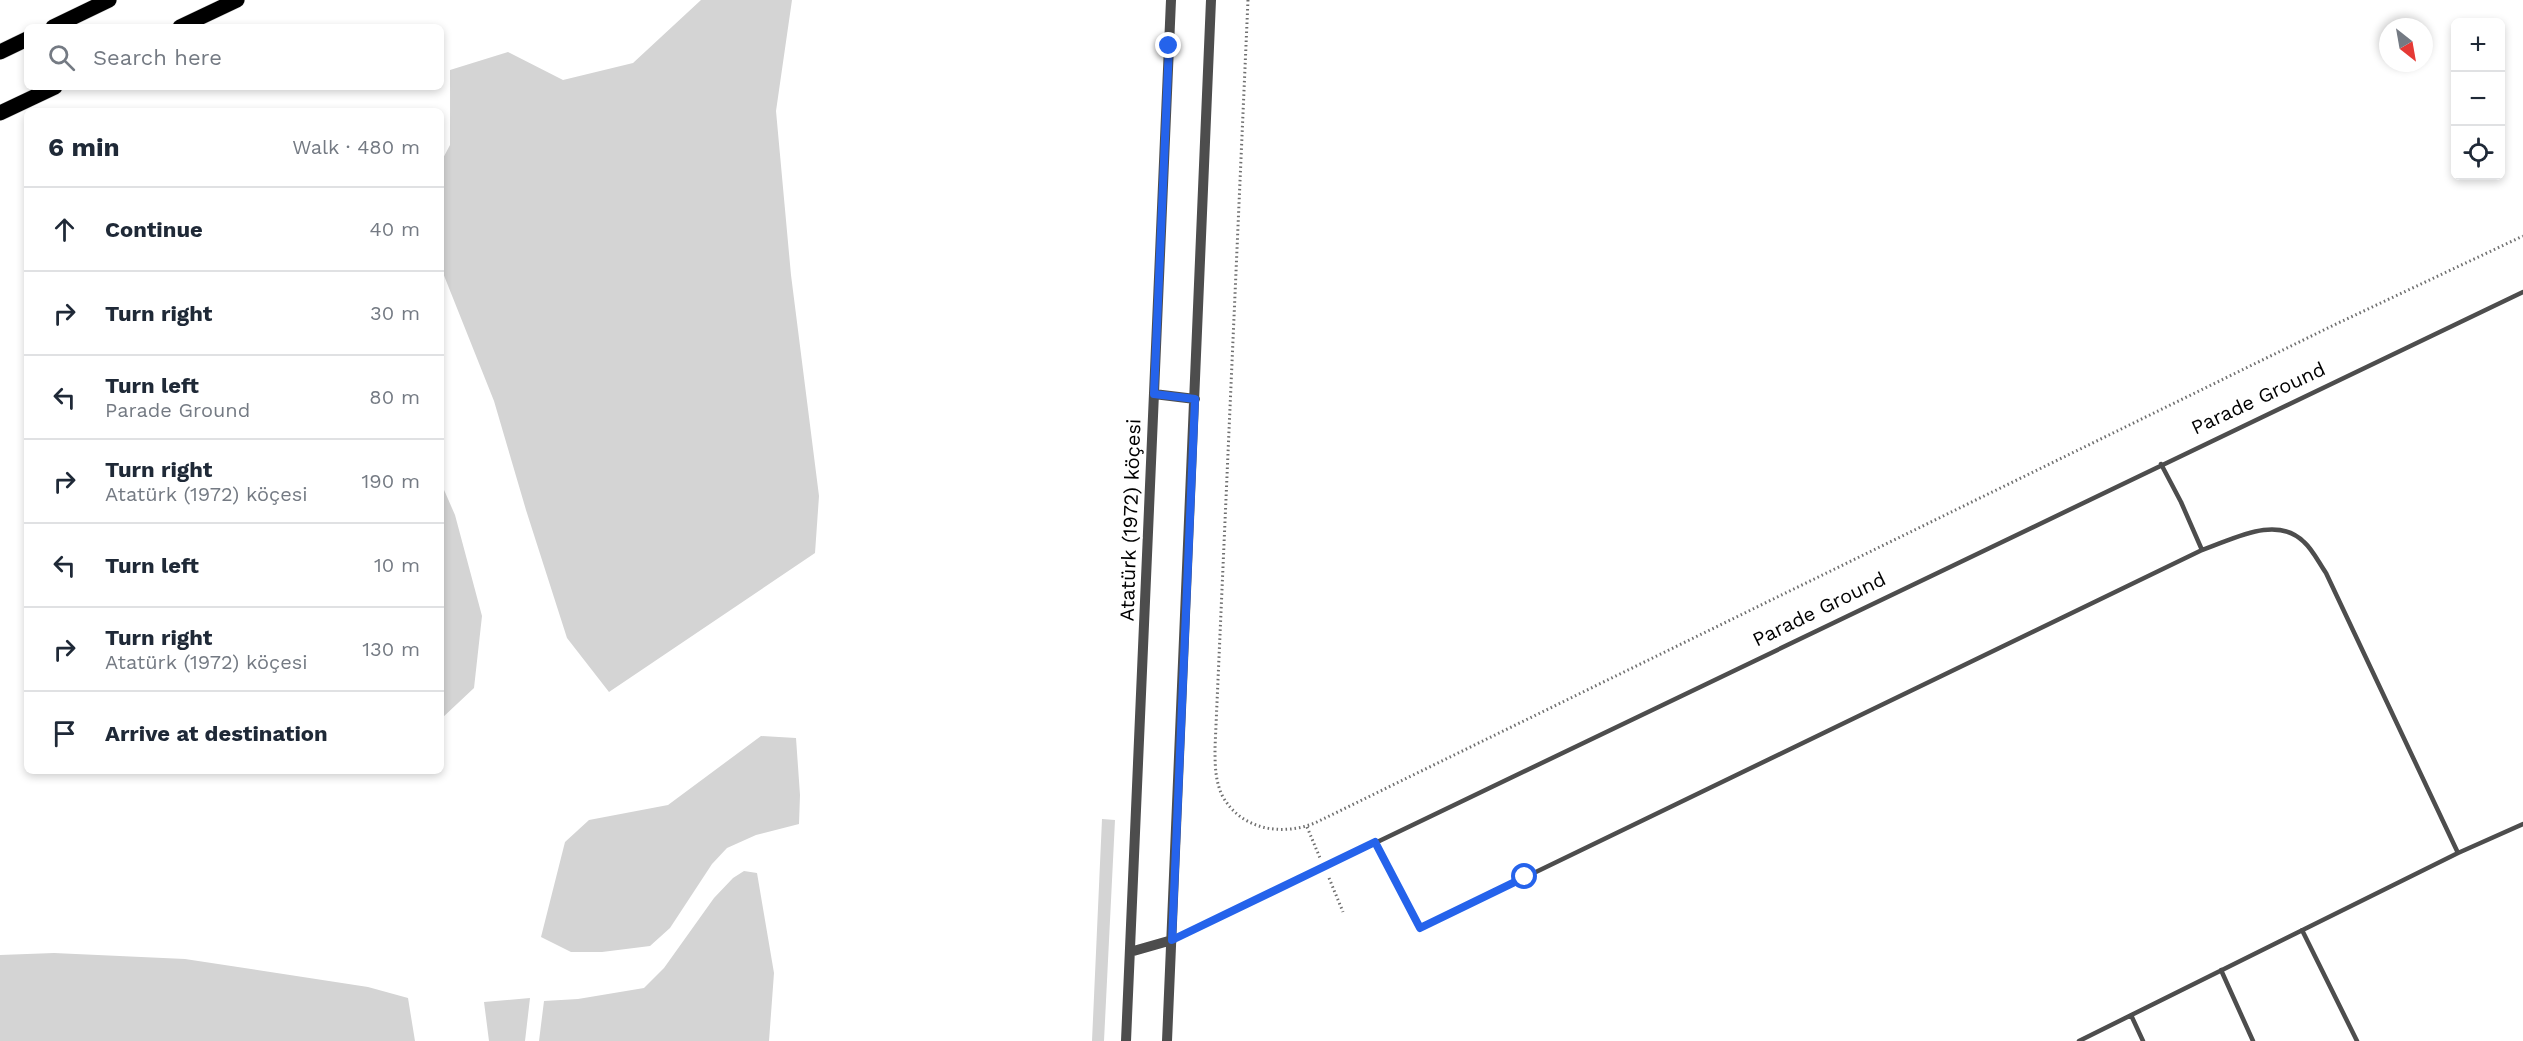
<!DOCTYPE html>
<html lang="en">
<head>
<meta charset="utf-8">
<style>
	body { margin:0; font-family:"Work Sans",sans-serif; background:#f2f2f3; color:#1f2937 }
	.controls { position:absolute; right:18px; top:18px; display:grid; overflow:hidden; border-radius:9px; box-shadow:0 3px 9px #0003 }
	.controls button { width:54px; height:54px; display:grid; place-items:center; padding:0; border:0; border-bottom:2px solid #e0e1e3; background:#fff; color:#1f2937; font:30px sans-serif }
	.compass { position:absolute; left:2379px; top:18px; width:54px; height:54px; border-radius:50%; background:#fff; box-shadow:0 3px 9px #0003; rotate:149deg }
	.stop { position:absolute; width:18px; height:18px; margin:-14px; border:4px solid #2563eb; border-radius:50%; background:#fff }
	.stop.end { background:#2563eb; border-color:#fff; box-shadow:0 2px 6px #0008 }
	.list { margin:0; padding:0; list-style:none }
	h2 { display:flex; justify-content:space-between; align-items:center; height:78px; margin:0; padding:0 24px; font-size:26px }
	h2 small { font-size:20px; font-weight:400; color:#747a83 }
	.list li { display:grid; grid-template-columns:39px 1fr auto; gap:18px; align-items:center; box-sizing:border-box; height:84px; padding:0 24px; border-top:2px solid #e0e1e3 }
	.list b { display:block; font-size:22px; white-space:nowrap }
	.list p { margin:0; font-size:20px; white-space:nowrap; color:#747a83 }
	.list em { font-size:20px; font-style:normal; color:#747a83 }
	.icon { flex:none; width:33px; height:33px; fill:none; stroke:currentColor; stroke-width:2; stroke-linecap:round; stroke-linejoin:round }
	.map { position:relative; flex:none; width:2523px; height:1041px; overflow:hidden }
	.search { position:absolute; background:#fff; box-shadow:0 3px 9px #0003; left:24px; top:24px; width:420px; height:66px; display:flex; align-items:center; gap:15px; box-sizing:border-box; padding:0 21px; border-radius:9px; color:#747a83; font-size:22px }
	.panel { position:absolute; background:#fff; box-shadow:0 3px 9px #0003; left:24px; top:108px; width:420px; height:666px; border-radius:9px }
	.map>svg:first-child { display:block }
	.green { fill:#d4d4d4 }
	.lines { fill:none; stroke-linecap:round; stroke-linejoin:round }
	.primary-casing { stroke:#dbdbdb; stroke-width:16 }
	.path { stroke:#6f6f6f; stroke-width:3; stroke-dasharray:1.5 3; stroke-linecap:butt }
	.service { stroke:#4d4d4d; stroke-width:4.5 }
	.tertiary { stroke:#4d4d4d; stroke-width:10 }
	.primary { stroke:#000; stroke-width:15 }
	.route { stroke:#2563eb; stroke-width:8 }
	.labels { text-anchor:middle; stroke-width:4.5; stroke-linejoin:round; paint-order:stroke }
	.street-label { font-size:20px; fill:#000; stroke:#fff }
</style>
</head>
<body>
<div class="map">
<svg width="2523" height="1041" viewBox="0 0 2523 1041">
	<rect width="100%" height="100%" fill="#fff"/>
	<path class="green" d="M701,0H792L776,111L791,275L819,496L815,553L609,692L567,638L526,510L494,401L441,268V162L450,145V70L508,52L563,80L633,63Z
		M441,483L455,515L482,616L474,688L441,719Z
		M761,736L796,738L800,795L799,824L756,835L727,848L712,864L670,928L650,946L602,952H571L541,937L565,842L589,820L668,805Z
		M1102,819L1115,820L1104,1041H1092Z
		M744,871L757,873L774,973L769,1041H539L544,1001L578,999L644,988L664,968L714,898L733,878Z
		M54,953L185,959L368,987L408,998L415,1041H0V955Z
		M530,998L525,1041H489L484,1002Z"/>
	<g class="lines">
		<defs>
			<path id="primary" d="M53,27L109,0
				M180,27L237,0
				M0,52L27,39
				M0,113L55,87"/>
		</defs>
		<use href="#primary" class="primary-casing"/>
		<path class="path" d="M1248,0L1215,748C1215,764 1215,780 1222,795C1240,830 1283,837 1317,822L2334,325L2523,236
			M1307,827L1320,858
			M1329,878L1343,912"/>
		<path class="service" d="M2161,464L2181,502L2202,550C2232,540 2276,514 2304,542C2313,550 2319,563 2326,573L2458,853
			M1375,842L1420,928L2202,550
			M2302,930L2357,1041
			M1173,940L2523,292
			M2221,970L2253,1041
			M2131,1015L2143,1041
			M2079,1041L2458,853L2523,824"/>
		<path class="tertiary" d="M1154,394L1195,399
			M1130,952L1172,940
			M1126,1041L1171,0
			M1167,1041L1211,0"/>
		<use href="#primary" class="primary"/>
	</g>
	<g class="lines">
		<path class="route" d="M1169,46L1154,394L1195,399L1172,940L1375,842L1420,928L1525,877"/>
	</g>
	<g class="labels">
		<g class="street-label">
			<text transform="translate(2258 398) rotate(-25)" y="7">Parade Ground</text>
			<text transform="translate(1130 520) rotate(-88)" y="7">Atatürk (1972) köçesi</text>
			<text transform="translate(1819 609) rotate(-26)" y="7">Parade Ground</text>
		</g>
	</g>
</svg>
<div class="controls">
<button>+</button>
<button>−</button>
<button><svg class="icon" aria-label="locate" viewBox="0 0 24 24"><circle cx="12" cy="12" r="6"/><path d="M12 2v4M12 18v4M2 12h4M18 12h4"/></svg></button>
</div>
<svg class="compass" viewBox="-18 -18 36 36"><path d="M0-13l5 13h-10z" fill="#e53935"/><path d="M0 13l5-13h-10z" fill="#747a83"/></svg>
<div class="stop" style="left:1525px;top:877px"></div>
<div class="stop end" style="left:1169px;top:46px"></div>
<div class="search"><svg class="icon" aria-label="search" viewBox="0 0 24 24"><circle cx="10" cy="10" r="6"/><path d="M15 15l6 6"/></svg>Search here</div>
<section class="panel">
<h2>6 min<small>Walk · 480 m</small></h2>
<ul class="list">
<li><svg class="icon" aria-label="ahead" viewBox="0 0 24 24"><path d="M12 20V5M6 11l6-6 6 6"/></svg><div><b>Continue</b></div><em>40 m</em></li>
<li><svg class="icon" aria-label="right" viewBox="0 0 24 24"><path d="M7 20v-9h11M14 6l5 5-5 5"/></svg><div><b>Turn right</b></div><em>30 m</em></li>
<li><svg class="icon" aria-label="left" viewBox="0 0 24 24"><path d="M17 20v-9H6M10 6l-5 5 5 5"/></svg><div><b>Turn left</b><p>Parade Ground</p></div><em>80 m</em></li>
<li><svg class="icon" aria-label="right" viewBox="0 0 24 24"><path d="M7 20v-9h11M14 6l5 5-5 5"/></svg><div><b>Turn right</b><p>Atatürk (1972) köçesi</p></div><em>190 m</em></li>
<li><svg class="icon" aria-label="left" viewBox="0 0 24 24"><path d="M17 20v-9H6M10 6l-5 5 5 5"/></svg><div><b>Turn left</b></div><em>10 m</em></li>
<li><svg class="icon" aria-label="right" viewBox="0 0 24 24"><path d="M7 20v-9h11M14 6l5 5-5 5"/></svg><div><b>Turn right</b><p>Atatürk (1972) köçesi</p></div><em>130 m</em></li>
<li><svg class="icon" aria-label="arrive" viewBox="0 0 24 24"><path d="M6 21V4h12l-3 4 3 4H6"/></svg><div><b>Arrive at destination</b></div></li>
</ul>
</section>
</div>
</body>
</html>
